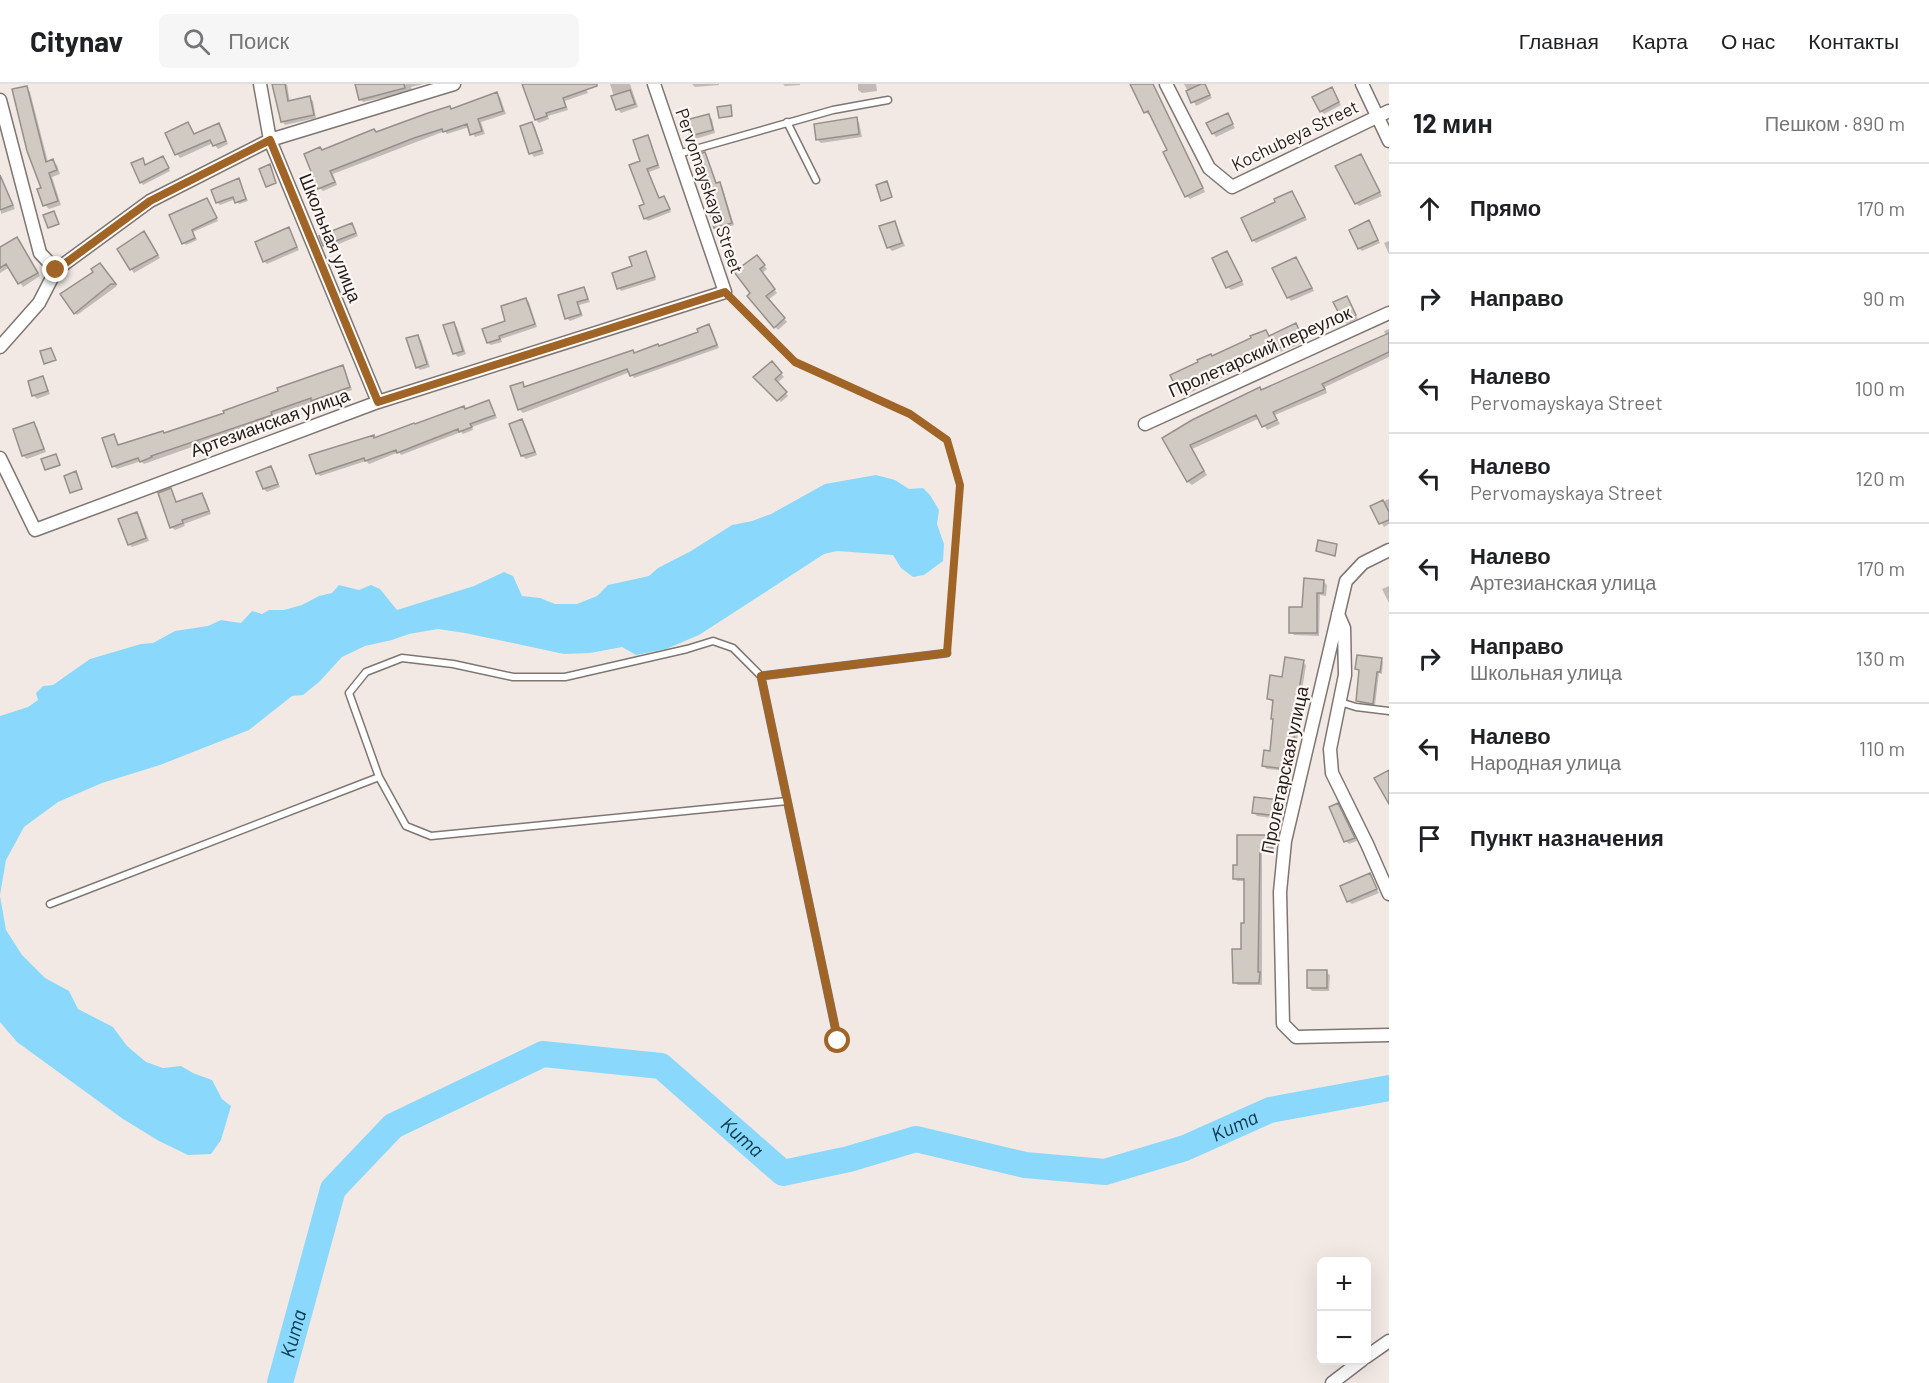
<!DOCTYPE html>
<html lang="ru">
<head>
<meta charset="utf-8">
<style>
	body { margin:0; font-family:Barlow,sans-serif; background:#f6f6f6; color:#202124 }
	.controls { position:absolute; right:18px; bottom:18px; display:grid; overflow:hidden; border-radius:9px; box-shadow:0 6px 24px #0002 }
	.controls button { width:54px; height:54px; display:grid; place-items:center; padding:0; border:0; border-bottom:2px solid #e0e0e0; background:#fff; color:#202124; font:30px sans-serif }
	.stop { position:absolute; width:18px; height:18px; margin:-14px; border:4px solid #a06526; border-radius:50%; background:#fff }
	.stop.end { background:#a06526; border-color:#fff; box-shadow:0 2px 6px #0008 }
	.list { margin:0; padding:0; list-style:none }
	h2 { display:flex; justify-content:space-between; align-items:center; height:78px; margin:0; padding:0 24px; font-size:26px }
	h2 small { font-size:20px; font-weight:400; color:#757577 }
	.list li { display:grid; grid-template-columns:39px 1fr auto; gap:18px; align-items:center; box-sizing:border-box; height:90px; padding:0 24px; border-top:2px solid #e0e0e0 }
	.list b { display:block; font-size:22px; white-space:nowrap }
	.list p { margin:0; font-size:20px; white-space:nowrap; color:#757577 }
	.list em { font-size:20px; font-style:normal; color:#757577 }
	.icon { flex:none; width:33px; height:33px; fill:none; stroke:currentColor; stroke-width:2; stroke-linecap:round; stroke-linejoin:round }
	.map { position:relative; flex:none; width:1389px; height:1299px; overflow:hidden }
	header { display:flex; align-items:center; gap:36px; box-sizing:border-box; height:84px; padding:0 30px; background:#fff; border-bottom:2px solid #e0e0e0 }
	header strong { font-size:28px }
	nav { display:flex; gap:33px; margin-inline-start:auto; font-size:21px }
	.search { width:420px; height:54px; background:#f6f6f6; display:flex; align-items:center; gap:15px; box-sizing:border-box; padding:0 21px; border-radius:9px; color:#757577; font-size:22px }
	main { display:flex }
	aside { flex:1; background:#fff }
	.map>svg:first-child { display:block }
	.water { fill:#8ad9fd }
	.shadow { fill:#0003 }
	.lines { fill:none; stroke-linecap:round; stroke-linejoin:round }
	.river { stroke:#8ad9fd; stroke-width:26 }
	.building { fill:#d0cac3; stroke:#96908a; stroke-width:1.5 }
	.service-casing { stroke:#7e7673; stroke-width:9 }
	.minor-casing { stroke:#7e7673; stroke-width:15 }
	.path { stroke:#aba4a1; stroke-width:2; stroke-dasharray:4.5 4.5; stroke-linecap:butt }
	.service { stroke:#fff; stroke-width:6 }
	.minor { stroke:#fff; stroke-width:12 }
	.route { stroke:#a06526; stroke-width:8 }
	.labels { text-anchor:middle; stroke-width:4.5; stroke-linejoin:round; paint-order:stroke }
	.street-label { font-size:18px; fill:#201d1c; stroke:#fef7f3 }
	.water-label { font-size:20px; font-style:italic; fill:#053649; stroke:#fef7f3 }
</style>
</head>
<body>
<header>
<strong>Citynav</strong>
<div class="search"><svg class="icon" aria-label="search" viewBox="0 0 24 24"><circle cx="10" cy="10" r="6"/><path d="M15 15l6 6"/></svg>Поиск</div>
<nav><a>Главная</a><a>Карта</a><a>О нас</a><a>Контакты</a></nav>
</header>
<main>
<div class="map">
<svg width="1389" height="1299" viewBox="0 0 1389 1299">
	<rect width="100%" height="100%" fill="#f2e9e5"/>
	<path class="water" d="M876,391L895,396L909,405L923,404L930,411L939,426L937,440L944,460L943,477L924,491L913,493L901,484L893,471L837,467L824,470L699,551L666,565L636,571L622,563L590,569L564,570L465,549L438,545L409,550L392,556L365,562L342,573L319,598L303,611L292,612L249,646L160,681L102,699L58,718L24,743L6,776L0,811V632L28,623L38,616L36,609L43,602L53,601L90,575L141,560L153,559L175,547L208,542L221,536L241,539L252,527L262,530L269,526H284L302,521L319,512L332,509L339,501L359,506L371,501L380,505L397,526L474,502L504,488L513,492L522,512L540,514L555,520H577L597,512L608,501L649,492L658,484L691,467L732,441L752,437L771,430L825,400Z
		M0,812L6,846L22,871L45,894L69,907L78,925L113,943L127,962L146,978L163,984L181,982L193,989L212,996L222,1015L231,1022L221,1056L211,1070L188,1071L159,1057L123,1035L17,958L0,938Z"/>
	<path class="shadow" d="M274,0H287L290,18L309,14L313,17L316,34L285,41L282,37Z
		M363,0H423L411,3L412,5L400,10L363,18L360,15Z
		M532,0H584L588,9L565,17L568,26L548,32L549,35L539,39L536,36Z
		M610,0H630L638,23L621,29L618,25Z
		M692,0H719V1L695,3Z
		M783,0H800V1L785,2Z
		M858,0H876L877,7L862,9L858,6Z
		M1132,0H1152L1205,108L1190,115L1187,112L1169,67L1151,30L1149,31L1145,28Z
		M1184,0H1205L1212,14L1196,22Z
		M26,3L30,8L48,78L52,77L57,81L60,90L52,93L61,121L49,125L45,121Z
		M1331,5L1341,21L1324,30L1321,27Z
		M497,10L500,13L506,30L481,38L485,50L475,53L469,43L447,50L445,47L333,90L337,101L323,107L320,104L323,68Z
		M1227,31L1235,44L1216,53L1213,49Z
		M708,32L712,35L715,49L695,55L692,51Z
		M856,35L859,38L862,53L821,59L818,56Z
		M188,40L195,52L219,41L222,44L228,60L218,65L213,59L180,74L177,70Z
		M531,40L535,43L544,70L534,73L531,69Z
		M647,53L650,56L660,84L649,88L660,116L664,114L667,117L671,128L648,137L645,134Z
		M705,70L717,100L722,102L734,141L719,146L716,143L700,92Z
		M1361,72L1382,112L1359,122L1356,119Z
		M142,76L146,82L165,77L170,87L143,101L141,98Z
		M238,95L248,117L239,120L236,115L220,121L217,118Z
		M5,104L15,125L1,130L0,106Z
		M1292,109L1307,136L1256,159L1253,156L1277,118Z
		M207,116L218,137L193,148L197,156L186,161L184,159Z
		M1369,138L1380,159L1362,167L1359,164Z
		M894,139L897,142L905,162L892,167L888,163Z
		M351,140L358,152L327,165L324,161Z
		M288,145L299,166L267,180L264,177Z
		M147,152L160,174L134,189L131,185Z
		M1389,157V170L1384,159Z
		M20,158L40,192L23,203L10,183L0,189V165Z
		M1227,168L1244,201L1231,206L1228,203Z
		M646,169L656,196L621,207L619,204Z
		M1296,175L1314,207L1291,217L1288,213Z
		M760,176L767,185L762,189L777,209L768,216L787,238L778,246L750,212Z
		M103,183L117,202L77,231L75,229L95,188Z
		M583,205L590,218L579,221L583,232L570,237L567,234Z
		M1346,214L1358,235L1347,240L1344,236Z
		M526,215L529,218L537,243L501,255L502,258L491,261L488,259Z
		M454,240L457,243L466,270L458,273L454,269Z
		M1295,241L1305,258L1260,276L1183,312L1180,308L1213,273L1266,248L1270,253Z
		M709,242L712,245L719,264L634,294L630,288L523,329L520,326L511,303L522,299L526,304L660,264L700,249Z
		M1389,245V273L1325,303L1327,309L1275,331L1280,340L1267,346L1260,334L1192,365L1207,391L1192,401L1188,398L1164,355L1262,307L1386,252L1384,247Z
		M417,252L421,256L430,283L420,286L417,283Z
		M772,279L784,293L777,299L788,312L781,318L769,306Z
		M343,282L345,285L352,306L273,331L274,334L144,380L141,377L117,385L114,382L113,351L119,362L165,351L226,330Z
		M42,294L45,297L50,310L37,315L34,312L29,298Z
		M489,317L497,334L472,343L473,346L463,350L461,348L401,371L399,368L369,380L366,377L320,392L317,389L373,353L375,355Z
		M522,337L525,340L537,371L526,375L522,372Z
		M34,340L37,343L46,368L27,375L23,372Z
		M56,371L60,382L48,386L47,385Z
		M271,384L274,387L280,403L267,408L264,405Z
		M171,406L177,419L202,410L205,414L211,430L184,440L185,442L175,446L171,443Z
		M1389,415V440L1384,443L1372,422Z
		M136,429L140,433L149,457L132,463L129,460Z
		M1323,497L1327,501L1326,512L1320,511L1319,552L1294,551L1290,548L1303,524Z
		M1389,502V519L1382,505Z
		M1381,575L1383,578L1382,590L1379,589L1375,621L1360,619L1357,617L1359,587L1357,585Z
		M1303,578L1306,581L1299,626L1303,630L1301,641H1299L1296,666L1290,665L1288,687L1267,685L1263,682L1271,668L1275,637L1272,634L1274,619L1268,615L1283,595Z
		M1279,717L1282,720L1281,735L1257,732L1254,729Z
		M1337,721L1357,757L1349,760L1346,757Z
		M1271,753L1274,756V766H1262V901H1238L1235,898L1245,841L1246,797H1237L1234,794L1238,782Z
		M1369,791L1379,809L1352,820L1348,817Z
		M1326,888L1330,891L1329,907H1312L1308,903Z"/>
	<g class="lines">
		<path class="river" id="s1" d="M280,1299L333,1105L393,1042L543,970L661,982L783,1089L849,1075L916,1055L1025,1081L1105,1088L1185,1064L1270,1026L1389,1004"/>
	</g>
	<path class="building" d="M272,0H285L288,17L310,12L314,31L281,38Z
		M355,0H404L405,4L359,16Z
		M522,0H597V2L563,14L566,23L546,29L547,32L535,36Z
		M1130,0H1153L1203,104L1185,113L1163,68L1167,66L1148,27L1144,29Z
		M1201,0H1205L1210,11L1191,19L1186,7Z
		M27,2L46,78L53,75L57,86L49,89L58,117L43,122L37,105L41,104L27,67L12,5Z
		M1332,3L1339,18L1320,28L1312,13Z
		M630,6L635,20L616,26L611,12Z
		M497,8L503,27L478,35L482,47L470,51L467,40L443,48L442,45L414,54L330,87L335,98L318,105L304,70L320,63L322,66L374,45L376,48L428,29L450,22L451,25Z
		M731,21L732,32L719,34L717,23Z
		M1228,29L1233,40L1212,50L1206,39Z
		M709,30L713,46L690,52L686,36Z
		M857,33L859,50L816,56L814,40Z
		M188,38L194,50L219,39L226,57L213,62L210,56L175,71L165,49Z
		M532,38L542,66L529,70L520,42Z
		M648,51L658,81L647,85L659,114L664,112L670,125L644,135L639,122L644,120L629,81L640,77L633,56Z
		M705,68L716,99L720,98L732,139L714,144L699,92L691,73Z
		M1361,70L1380,108L1355,120L1335,82Z
		M163,72L169,84L140,99L131,79L143,74L145,81Z
		M270,80L276,99L266,103L259,85Z
		M0,91L13,121L0,126Z
		M239,94L246,115L235,119L233,113L216,119L211,106Z
		M887,97L892,113L881,117L876,101Z
		M1292,107L1305,133L1252,157L1241,134L1275,118L1274,115Z
		M207,114L217,134L192,146L195,154L182,160L169,131Z
		M54,127L59,140L48,144L43,131Z
		M1369,136L1378,156L1358,165L1349,146Z
		M895,137L902,159L887,164L879,142Z
		M352,139L356,149L323,162L319,152Z
		M289,143L297,163L263,178L255,158Z
		M144,147L158,171L130,186L117,165Z
		M17,153L38,189L18,200L6,180L0,184V163Z
		M646,167L655,193L617,205L612,189L632,182L629,173Z
		M1227,167L1242,197L1226,204L1212,174Z
		M757,171L765,181L760,185L775,205L766,212L785,234L774,244L747,212L750,209L734,188Z
		M1296,173L1312,204L1287,214L1272,184Z
		M100,179L116,200H111L74,230L60,210L93,188L91,185Z
		M584,203L588,215L577,218L581,230L565,235L558,211Z
		M1347,212L1356,231L1343,237L1333,218Z
		M526,214L535,240L499,252L500,255L487,259L482,245L505,237L501,222Z
		M454,238L463,267L453,270L443,241Z
		M1296,239L1303,255L1256,273L1179,309L1170,291L1198,278L1197,276L1211,270L1212,272L1251,254L1250,252L1266,246L1269,252Z
		M709,240L717,261L630,292L627,285L518,326L510,302L523,298L524,303L633,266L634,269L658,260L659,262L698,248L697,245Z
		M1389,249V268L1322,300L1325,305L1273,328L1277,336L1262,343L1256,331L1190,361L1204,387L1187,398L1162,354L1192,336L1260,303L1261,306Z
		M418,251L427,280L416,284L406,254Z
		M51,264L56,276L44,280L40,267Z
		M772,277L782,289L775,295L787,308L777,317L753,293Z
		M343,281L350,303L311,317V314L271,328L272,331L151,372L152,373L140,378L138,374L112,383L102,354L114,350L118,361L163,347L164,349L224,329L223,327L278,307L277,304Z
		M43,292L48,307L32,312L28,297Z
		M489,316L495,331L470,340L472,343L459,348L458,345L397,369L396,366L365,377L364,374L316,390L309,371L374,351V354L414,339L415,340L464,322L465,325Z
		M522,335L535,368L521,372L509,340Z
		M34,338L44,365L22,372L13,345Z
		M56,370L60,381L45,386L41,375Z
		M271,382L278,400L263,405L256,388Z
		M76,387L82,405L70,409L64,392Z
		M171,404L176,418L202,409L209,427L182,436L183,439L170,444L158,409Z
		M1383,416L1389,428V436L1379,440L1370,422Z
		M137,428L146,454L128,461L118,435Z
		M1318,456L1337,460L1335,472L1316,467Z
		M1304,494L1324,496L1323,509H1317V549H1289V523H1302Z
		M1357,571L1382,574L1380,588H1377L1373,620L1356,617L1359,586L1355,585Z
		M1285,573L1304,576L1296,624L1300,625L1298,639L1296,638L1293,663H1287L1285,685L1262,682L1264,666L1270,667L1273,635H1271L1273,616L1267,615L1270,591L1282,593Z
		M1389,686V720L1374,694Z
		M1254,713L1280,716L1278,732L1252,729Z
		M1338,719L1355,754L1344,758L1329,723Z
		M1237,751H1272V764H1260L1258,888H1260L1259,899H1233L1232,865H1241V839H1244V795H1233V781H1237Z
		M1370,789L1377,805L1347,818L1340,802Z
		M1307,886H1327V904H1307Z"/>
	<g class="lines">
		<defs>
			<path id="service" d="M787,38L816,96
				M678,70L833,26L888,16
				M761,592L733,564L713,557L687,565L565,593H513L453,580L402,574L366,588L349,609L379,693L406,742L431,752L787,717
				M1340,618L1356,623L1389,627
				M50,820L379,693
				M838,957L761,592L947,569"/>
			<path id="minor" d="M260,0L270,56L378,318
				M1166,0L1209,84L1232,103L1389,27
				M1362,0L1389,57
				M0,16L40,169L56,186
				M0,263L39,219L56,186L150,117L270,56L454,0
				M1145,340L1389,229
				M0,374L35,446L378,318L725,208L654,0
				M1389,466L1363,479L1346,497L1285,757L1280,808L1283,940L1296,953L1389,951
				M1338,530L1344,544L1345,591L1330,665L1332,689L1367,760L1389,810
				M1366,1273L1389,1257
				M1332,1299L1362,1276"/>
		</defs>
		<use href="#service" class="service-casing"/>
		<use href="#minor" class="minor-casing"/>
		<path class="path" d="M734,217L795,278L910,330L947,356L960,401L948,558"/>
		<use href="#service" class="service"/>
		<use href="#minor" class="minor"/>
	</g>
	<g class="lines">
		<path class="route" d="M56,186L150,117L270,56L378,318L725,208L795,278L910,330L947,356L960,401L947,569L761,592L838,957"/>
	</g>
	<g class="labels">
		<g class="street-label">
			<text transform="translate(1295 52) rotate(-26)" y="6">Kochubeya Street</text>
			<text transform="translate(709 107) rotate(71)" y="6">Pervomayskaya Street</text>
			<text transform="translate(330 154) rotate(68)" y="6">Школьная улица</text>
			<text transform="translate(1260 268) rotate(-24)" y="6">Пролетарский переулок</text>
			<text transform="translate(270 339) rotate(-20)" y="6">Артезианская улица</text>
			<text transform="translate(1285 686) rotate(-78)" y="6">Пролетарская улица</text>
		</g>
		<g class="water-label">
			<text dy="7" stroke="none"><textPath href="#s1" startOffset="1203">Kuma</textPath></text>
			<text dy="7" stroke="none"><textPath href="#s1" startOffset="681">Kuma</textPath></text>
			<text dy="7" stroke="none"><textPath href="#s1" startOffset="51">Kuma</textPath></text>
		</g>
	</g>
</svg>
<div class="controls">
<button>+</button>
<button>−</button>
</div>
<div class="stop" style="left:838px;top:957px"></div>
<div class="stop end" style="left:56px;top:186px"></div>
</div>
<aside>
<h2>12 мин<small>Пешком · 890 m</small></h2>
<ul class="list">
<li><svg class="icon" aria-label="ahead" viewBox="0 0 24 24"><path d="M12 20V5M6 11l6-6 6 6"/></svg><div><b>Прямо</b></div><em>170 m</em></li>
<li><svg class="icon" aria-label="right" viewBox="0 0 24 24"><path d="M7 20v-9h11M14 6l5 5-5 5"/></svg><div><b>Направо</b></div><em>90 m</em></li>
<li><svg class="icon" aria-label="left" viewBox="0 0 24 24"><path d="M17 20v-9H6M10 6l-5 5 5 5"/></svg><div><b>Налево</b><p>Pervomayskaya Street</p></div><em>100 m</em></li>
<li><svg class="icon" aria-label="left" viewBox="0 0 24 24"><path d="M17 20v-9H6M10 6l-5 5 5 5"/></svg><div><b>Налево</b><p>Pervomayskaya Street</p></div><em>120 m</em></li>
<li><svg class="icon" aria-label="left" viewBox="0 0 24 24"><path d="M17 20v-9H6M10 6l-5 5 5 5"/></svg><div><b>Налево</b><p>Артезианская улица</p></div><em>170 m</em></li>
<li><svg class="icon" aria-label="right" viewBox="0 0 24 24"><path d="M7 20v-9h11M14 6l5 5-5 5"/></svg><div><b>Направо</b><p>Школьная улица</p></div><em>130 m</em></li>
<li><svg class="icon" aria-label="left" viewBox="0 0 24 24"><path d="M17 20v-9H6M10 6l-5 5 5 5"/></svg><div><b>Налево</b><p>Народная улица</p></div><em>110 m</em></li>
<li><svg class="icon" aria-label="arrive" viewBox="0 0 24 24"><path d="M6 21V4h12l-3 4 3 4H6"/></svg><div><b>Пункт назначения</b></div></li>
</ul>
</aside>
</main>
</body>
</html>
